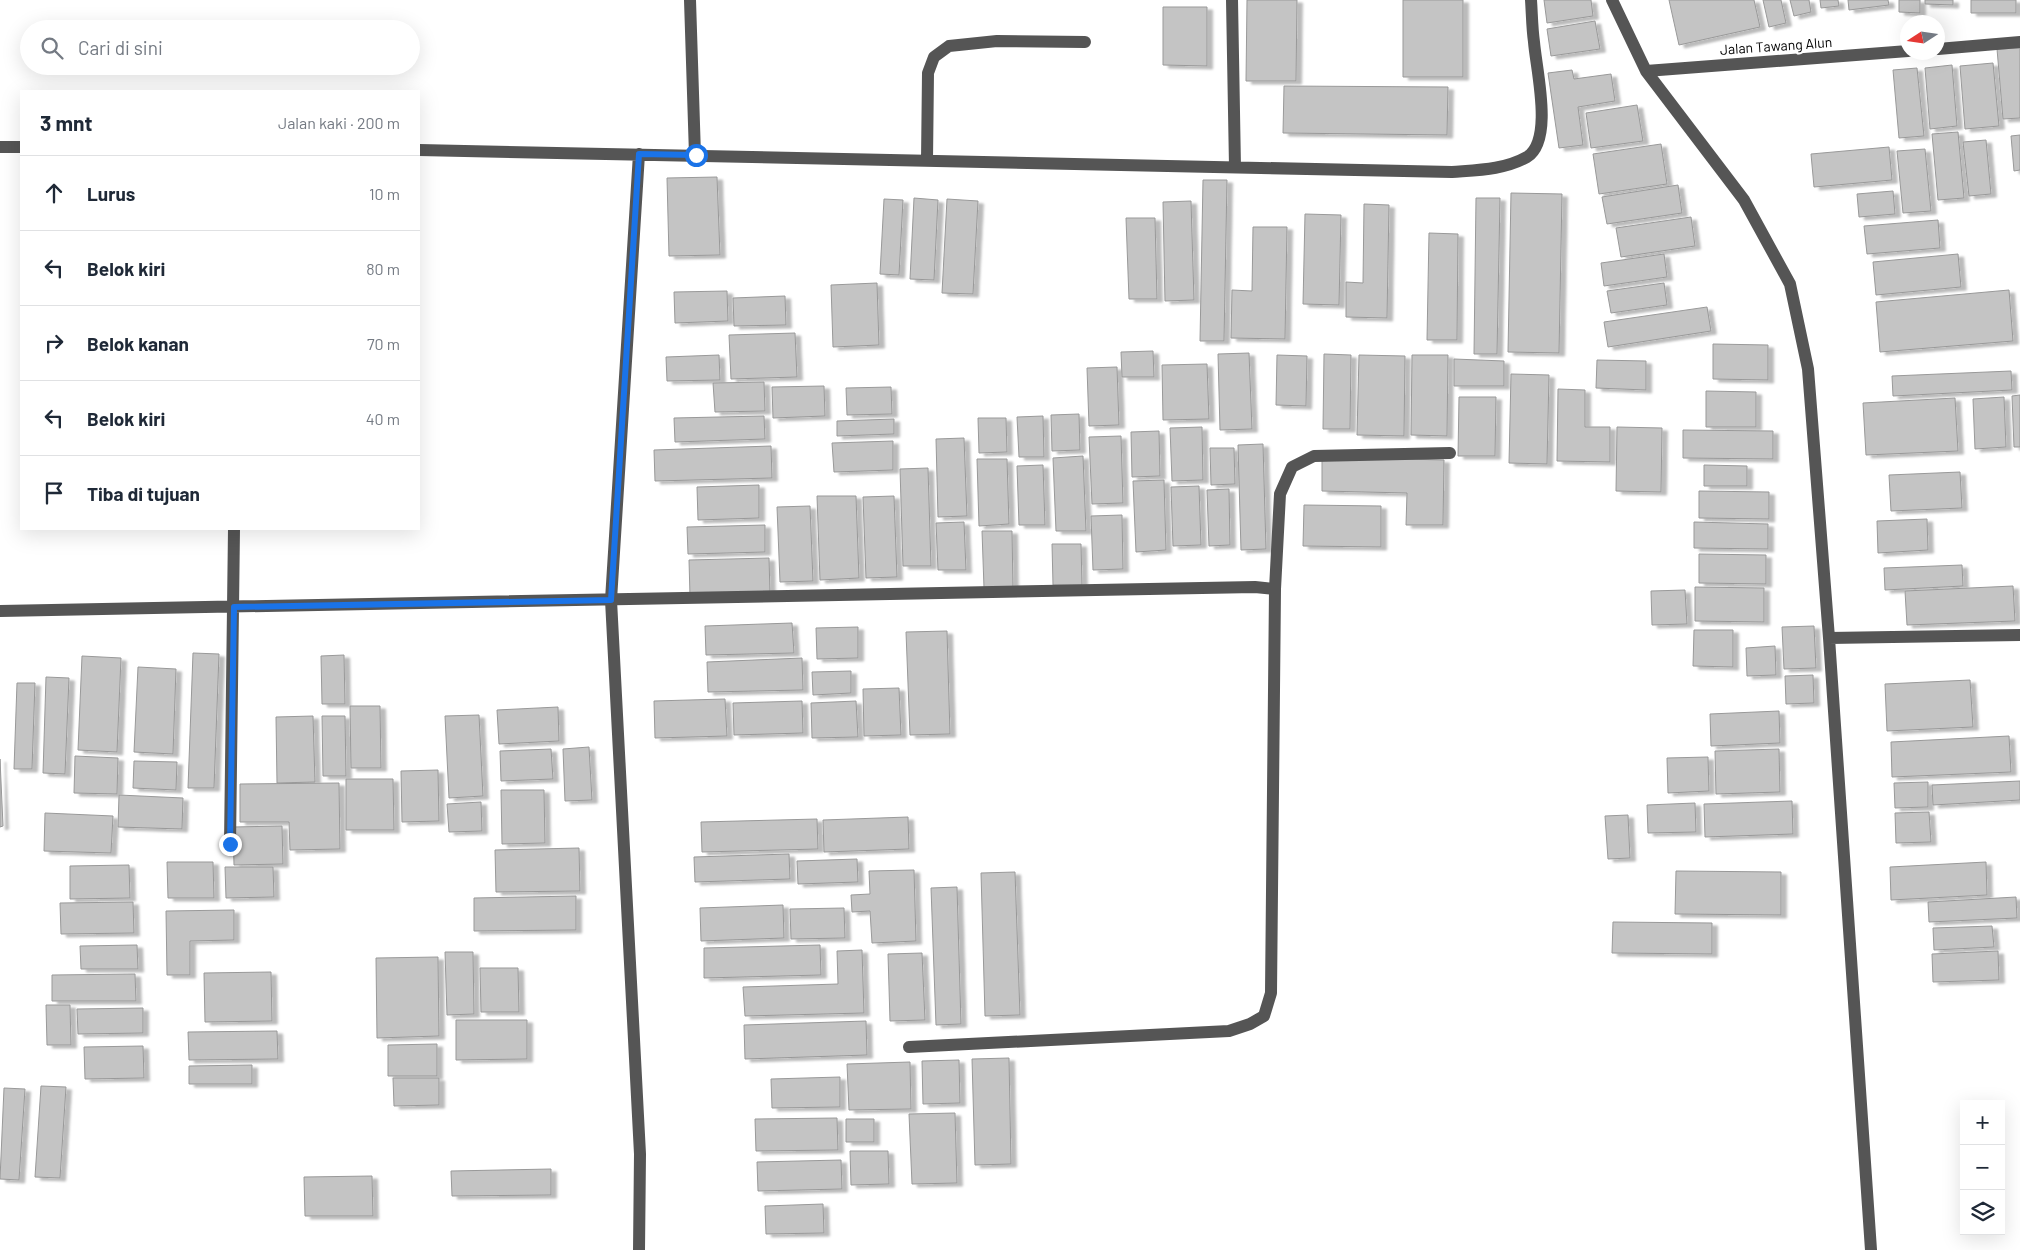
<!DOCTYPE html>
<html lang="id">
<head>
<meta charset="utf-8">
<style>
	body { margin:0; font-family:Barlow,sans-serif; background:#f2f2f3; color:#1f2937 }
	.controls { position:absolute; right:15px; bottom:15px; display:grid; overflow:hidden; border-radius:0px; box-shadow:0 5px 20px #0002 }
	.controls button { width:45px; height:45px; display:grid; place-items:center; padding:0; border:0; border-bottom:1px solid #e0e1e3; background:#fff; color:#1f2937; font:25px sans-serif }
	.compass { position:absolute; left:1900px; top:15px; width:45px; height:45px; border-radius:50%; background:#fff; box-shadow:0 5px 20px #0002; rotate:258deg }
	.stop { position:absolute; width:15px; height:15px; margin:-11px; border:4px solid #1a73e8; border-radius:50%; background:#fff }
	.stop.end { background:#1a73e8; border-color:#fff; box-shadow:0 1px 5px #0008 }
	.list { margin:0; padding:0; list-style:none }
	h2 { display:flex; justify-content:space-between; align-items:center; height:65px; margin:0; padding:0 20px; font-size:21px }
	h2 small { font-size:16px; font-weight:400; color:#747a83 }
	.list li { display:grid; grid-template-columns:32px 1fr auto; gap:15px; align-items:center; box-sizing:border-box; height:75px; padding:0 20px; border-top:1px solid #e0e1e3 }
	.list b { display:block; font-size:19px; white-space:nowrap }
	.list em { font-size:16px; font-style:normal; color:#747a83 }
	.icon { flex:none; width:28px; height:28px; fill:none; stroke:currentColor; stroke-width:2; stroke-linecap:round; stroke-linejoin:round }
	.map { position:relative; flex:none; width:2020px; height:1250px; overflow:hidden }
	.search { position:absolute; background:#fff; box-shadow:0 5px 20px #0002; left:20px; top:20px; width:400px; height:55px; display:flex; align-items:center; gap:12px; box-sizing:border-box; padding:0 18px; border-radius:28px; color:#747a83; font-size:19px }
	.panel { position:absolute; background:#fff; box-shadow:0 5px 20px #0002; left:20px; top:90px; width:400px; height:440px; border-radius:0px }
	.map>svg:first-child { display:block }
	.building { fill:#c4c4c4; stroke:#999; filter:url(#shadow) }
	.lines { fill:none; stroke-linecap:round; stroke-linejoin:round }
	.minor { stroke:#555; stroke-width:12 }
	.route { stroke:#1a73e8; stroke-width:6 }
	.labels { text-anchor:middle; stroke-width:4.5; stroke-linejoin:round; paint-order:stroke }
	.street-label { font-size:14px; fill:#000; stroke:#fff }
</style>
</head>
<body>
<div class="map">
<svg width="2020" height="1250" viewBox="0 0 2020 1250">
	<defs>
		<filter id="shadow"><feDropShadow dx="5.5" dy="3" stdDeviation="1" flood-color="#0004"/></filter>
	</defs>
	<rect width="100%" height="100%" fill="#fff"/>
	<path class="building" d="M1247,0H1297L1296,81H1246Z
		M1403,0H1463V77H1403Z
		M1544,0H1591L1593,16L1547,23Z
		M1669,0H1754L1760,27L1679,45Z
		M1763,0H1781L1786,23L1769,27Z
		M1790,0H1809L1811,12L1794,16Z
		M1820,0H1838L1839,6L1821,8Z
		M1848,0H1888L1889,5L1849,10Z
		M1899,0H1920V13L1899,12Z
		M1925,0H1953V5L1925,4Z
		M1971,0H2016V13H1971Z
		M1163,7H1207V66L1163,65Z
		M1595,21L1600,49L1551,56L1547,29Z
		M2020,48V118L2003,119L1997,49Z
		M1993,63L1999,126L1965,129L1960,66Z
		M1952,65L1957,126L1930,129L1925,68Z
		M1917,68L1924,136L1899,138L1893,70Z
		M1572,70L1574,79L1611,74L1615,101L1578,107L1583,145L1559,148L1548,73Z
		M1284,86L1448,87L1447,135L1283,133Z
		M1637,105L1643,141L1591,148L1586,113Z
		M1958,132L1964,198L1938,200L1932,134Z
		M2020,135V170L2014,171L2011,136Z
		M1986,140L1991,194L1969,196L1963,142Z
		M1661,144L1667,184L1599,194L1593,154Z
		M1889,147L1892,180L1814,187L1811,154Z
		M1925,149L1931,211L1903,213L1897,151Z
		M717,177L720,255L669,256L667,178Z
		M1203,180H1227L1224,341H1200Z
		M1678,185L1682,213L1607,224L1602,197Z
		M1893,191L1895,214L1859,217L1857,194Z
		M1511,193L1562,194L1559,353L1508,352Z
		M914,198L938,200L934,280L910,279Z
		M1476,198H1500L1497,354H1474Z
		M884,199L903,200L899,275L880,274Z
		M947,199L978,201L973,294L942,293Z
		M1191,201L1194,300L1165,301L1163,202Z
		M1364,204L1389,205L1387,318L1346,317V282L1363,283Z
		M1305,214L1341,215L1339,305L1303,304Z
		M1691,217L1695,246L1621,257L1616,228Z
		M1126,218H1155L1157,299H1129Z
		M1938,220L1940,248L1867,254L1864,226Z
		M1253,227H1287L1285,339L1231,338L1232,290L1252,291Z
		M1429,233L1458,234L1457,340H1427Z
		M1664,254L1667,277L1604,286L1601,263Z
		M1958,254L1961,287L1876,295L1873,262Z
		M877,283L879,345L833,347L831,285Z
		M1664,283L1667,305L1611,313L1607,291Z
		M2009,290L2013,341L1880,352L1876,302Z
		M727,291L728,321L675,323L674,292Z
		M785,296L786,325L734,326L733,298Z
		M1707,307L1711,331L1608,347L1604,322Z
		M795,333L797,377L731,379L729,335Z
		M1713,344L1768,345V380L1713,379Z
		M1153,351L1154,377H1122L1121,352Z
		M1249,353L1252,429L1220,430L1218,354Z
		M1324,354L1351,355L1350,429H1323Z
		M719,355L720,380L667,381L666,357Z
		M1277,355L1307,356L1306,406L1276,405Z
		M1359,355L1405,356L1404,436L1357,435Z
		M1412,355H1448L1447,436L1411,435Z
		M1454,359L1504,361V386H1454Z
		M1597,360L1646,361V390L1596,388Z
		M1207,364L1209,419L1163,420L1162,365Z
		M1117,367L1119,425L1089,426L1087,368Z
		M2011,371L2012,390L1893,396L1892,376Z
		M1511,374L1549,375L1547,464L1509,463Z
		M764,382L765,411L715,412L713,383Z
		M824,386L825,416L773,418L772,387Z
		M891,387L892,414L847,415L846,388Z
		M1558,389L1585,390V427H1610V462L1557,461Z
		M1706,391L1756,392V427H1706Z
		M2020,395V447H2014L2012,396Z
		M1459,397H1496L1495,456H1458Z
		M2004,397L2006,447L1975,449L1973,399Z
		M1955,398L1958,451L1866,455L1863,403Z
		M1079,414L1080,450L1052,451L1051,415Z
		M764,416L765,439L675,442L674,418Z
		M1043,416L1044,457H1019L1017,417Z
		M978,418H1006L1007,452L979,453Z
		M894,419V434L837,436V421Z
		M1202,427L1203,480L1172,481L1170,428Z
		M1617,427L1662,428L1661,492L1616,491Z
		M1683,430L1773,431V459L1683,458Z
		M1159,431L1160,476L1132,477L1131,432Z
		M1121,436L1123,503L1092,504L1089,437Z
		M964,438L967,516L938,517L936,439Z
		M893,441V470L834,472L832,443Z
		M1263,444L1266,549L1241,550L1238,445Z
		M771,446L772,478L655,481L654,450Z
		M1210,448H1234L1235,484L1211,485Z
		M1083,456L1086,531H1056L1053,458Z
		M1322,457L1444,460L1443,525H1406L1407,493L1322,491Z
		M977,459H1007L1009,524L979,526Z
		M1043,465L1045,525H1019L1017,466Z
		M1704,465L1747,466V486H1704Z
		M928,468L931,566H903L900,469Z
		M1960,472L1962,508L1891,511L1889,475Z
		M1164,480L1166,550L1136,552L1133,481Z
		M759,485V518L698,520L697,487Z
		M1199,486L1201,545L1173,546L1171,487Z
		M1229,489L1230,545L1209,546L1207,490Z
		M1699,491L1769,492V519L1699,518Z
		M817,496H856L859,578L820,580Z
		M894,496L897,577L866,578L863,497Z
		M1304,505L1381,506V547L1303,546Z
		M810,506L813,581L780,582L777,507Z
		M1122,515L1123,569L1093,570L1091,516Z
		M1927,519L1928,550L1878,553L1877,521Z
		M964,522L966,570H938L936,523Z
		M1694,522L1768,524V549L1694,548Z
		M765,525V552L688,554L687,527Z
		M982,531H1012L1013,588H984Z
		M1052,544H1081L1082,585H1053Z
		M1699,554L1766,555V584L1699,583Z
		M769,558L770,593L690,596L689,560Z
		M1962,565L1963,586L1885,590L1884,568Z
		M2013,586L2015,621L1907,625L1905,591Z
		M1695,587L1764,588V622L1695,621Z
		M1685,590L1687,624L1652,625L1651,591Z
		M792,623L794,653L706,655L705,626Z
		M1814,626L1816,668L1784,669L1782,627Z
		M858,627V658L817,659L816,628Z
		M1694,630H1733V667L1693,666Z
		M947,631L950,734L910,735L906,632Z
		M1775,646L1776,675L1747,676L1746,648Z
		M193,653L219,654L214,788H188Z
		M344,655L345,704H322L321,656Z
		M82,656L121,658L117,752L78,750Z
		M802,658L803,690L708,692L707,662Z
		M138,667L176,669L173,754L134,752Z
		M851,671V693L813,695L812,672Z
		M1813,675L1814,703L1786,704L1785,676Z
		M46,677L69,678L65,774L43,773Z
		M1970,680L1973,727L1887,731L1885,684Z
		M17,683H35L32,769H14Z
		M899,688L901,735L864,736L863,689Z
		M725,699L727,736L655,738L654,701Z
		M802,701L803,733L734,735L733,703Z
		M856,701L858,737L812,738L811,703Z
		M350,706H380L381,768H351Z
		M558,707L559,741L499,744L497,710Z
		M1779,711L1780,743L1711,746L1710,714Z
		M479,715L483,796L449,798L445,716Z
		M313,716L315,782L277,783L276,717Z
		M322,716H345L346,776H323Z
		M2009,736L2011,772L1892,777L1891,742Z
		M589,747L592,800L565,801L563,749Z
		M551,749L553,779L501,781L500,751Z
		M1779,749L1780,792L1716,794L1715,751Z
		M75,756L118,758L117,794L74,793Z
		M1708,757L1709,791L1668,793L1667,758Z
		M0,759L3,826L0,827Z
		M134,761L177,762L176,790L133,788Z
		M438,770L439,821L402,822L401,771Z
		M346,779H393L394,830H346Z
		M2020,781V800L1933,805L1932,785Z
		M1928,782V807L1895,808L1894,783Z
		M339,783L340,849L290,850L289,822H240V784Z
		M501,790H544L545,843L502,844Z
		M119,795L183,798L182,829L118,827Z
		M1792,801L1793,834L1705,837L1704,804Z
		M481,802L482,831L449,832L447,804Z
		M1695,803L1696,832L1648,833L1647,805Z
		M1929,812L1931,842L1896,843L1895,813Z
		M45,813L113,816L111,853L44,851Z
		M1628,815L1630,858L1608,859L1605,816Z
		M908,817L909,849L824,852L823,820Z
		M817,819L818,849L702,852L701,822Z
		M282,826L283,864L234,865L233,827Z
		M579,848L580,891L496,892L495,850Z
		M789,854L790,879L695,882L694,857Z
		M857,859L858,882L798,884L797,861Z
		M167,862H213L214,898H168Z
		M1986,862L1987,895L1891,900L1890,867Z
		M129,865L130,898L70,899V866Z
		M225,867H273L274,897L226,898Z
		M914,870L916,941L872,943L870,911L852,912L851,895L870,894L869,871Z
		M1676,871L1781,872V915L1675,914Z
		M1015,872L1020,1015L985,1016L981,873Z
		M957,887L961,1024L936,1025L931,888Z
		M576,896V930L474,931V898Z
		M2016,897L2017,918L1929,922L1928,902Z
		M133,902L134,933L61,934L60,903Z
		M783,905L784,938L701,941L700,908Z
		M844,908L845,938L791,939L790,909Z
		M234,910V940L190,941V975H167L166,911Z
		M1613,922L1712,923V954L1612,953Z
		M1992,926L1994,947L1934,950L1933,928Z
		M137,945L138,969H81L80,946Z
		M820,945L821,975L704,978V948Z
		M862,950L864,1013L745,1016L743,987L838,984L837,951Z
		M1998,951L1999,980L1933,982L1932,954Z
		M445,952H473L474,1014L447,1015Z
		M922,953L925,1020L890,1021L888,954Z
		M438,957L439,1036L377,1038L376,958Z
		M480,968H518L519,1012H481Z
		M271,972L272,1021L205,1022L204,973Z
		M135,974L136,1001H52V975Z
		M46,1005H70L71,1045H47Z
		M143,1008V1033L78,1034L77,1009Z
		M456,1020H527V1059L456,1060Z
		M866,1021L867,1055L745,1059L744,1025Z
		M277,1031L278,1059L189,1060L188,1032Z
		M437,1044V1076H388V1045Z
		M143,1046L144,1078L85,1079L84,1047Z
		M1009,1058L1011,1164L975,1165L972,1059Z
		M959,1060L960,1103L923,1104L922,1061Z
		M910,1062L911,1109L849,1110L847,1064Z
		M252,1065V1084H189V1066Z
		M840,1077V1107L772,1108L771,1079Z
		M393,1078H439V1105L394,1106Z
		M41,1086L66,1087L60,1178L35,1177Z
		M4,1088L25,1089L19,1180L0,1179Z
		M955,1113L957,1183L912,1184L909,1114Z
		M837,1118L838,1150L756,1151L755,1119Z
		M846,1119H874V1142H846Z
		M850,1151H888L889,1184L851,1185Z
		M841,1160L842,1189L758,1191L757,1162Z
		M551,1169V1195L452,1196L451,1171Z
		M372,1176L373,1216H305L304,1177Z
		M823,1204L824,1233L766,1234L765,1206Z"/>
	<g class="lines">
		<path class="minor" d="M690,0L695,155
			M1232,0L1235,167
			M1612,0L1646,71L1744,200L1790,284L1808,369L1829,638L1871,1250
			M1938,49L2020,42
			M1646,71L1908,51
			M0,147H21
			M419,150L1452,172C1477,170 1504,170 1527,157C1554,140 1536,69 1534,42C1532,28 1532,14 1531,0
			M639,154L611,600L640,1154L639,1250
			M927,160L928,73L934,57L949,46L997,41L1085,42
			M1275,589L1280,494L1292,467L1314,456L1450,453
			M0,611L1255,587L1275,589L1271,993L1264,1016L1250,1024L1229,1031L909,1047
			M1829,638L2020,635
			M230,844L234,529"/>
	</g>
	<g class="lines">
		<path class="route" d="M230,844L234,607L611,600L639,154L696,155"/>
	</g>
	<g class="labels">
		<g class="street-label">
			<text transform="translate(1776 46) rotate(-4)" y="5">Jalan Tawang Alun</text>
		</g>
	</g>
</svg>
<div class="controls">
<button>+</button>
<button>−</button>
<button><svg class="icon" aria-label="layers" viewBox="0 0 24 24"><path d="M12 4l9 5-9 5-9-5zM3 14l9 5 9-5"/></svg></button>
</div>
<svg class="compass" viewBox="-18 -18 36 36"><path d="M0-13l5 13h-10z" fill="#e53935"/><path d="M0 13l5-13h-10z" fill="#747a83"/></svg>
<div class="stop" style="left:696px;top:155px"></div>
<div class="stop end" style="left:230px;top:844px"></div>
<div class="search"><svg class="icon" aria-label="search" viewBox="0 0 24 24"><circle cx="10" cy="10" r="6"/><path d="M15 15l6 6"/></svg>Cari di sini</div>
<section class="panel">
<h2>3 mnt<small>Jalan kaki · 200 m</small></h2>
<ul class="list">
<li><svg class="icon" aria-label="ahead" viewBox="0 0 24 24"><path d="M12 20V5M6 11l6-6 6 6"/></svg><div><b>Lurus</b></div><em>10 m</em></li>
<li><svg class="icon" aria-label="left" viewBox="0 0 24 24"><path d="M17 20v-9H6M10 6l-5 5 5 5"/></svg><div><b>Belok kiri</b></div><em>80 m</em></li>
<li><svg class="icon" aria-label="right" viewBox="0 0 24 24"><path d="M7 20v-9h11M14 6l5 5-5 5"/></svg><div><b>Belok kanan</b></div><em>70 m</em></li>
<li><svg class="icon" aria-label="left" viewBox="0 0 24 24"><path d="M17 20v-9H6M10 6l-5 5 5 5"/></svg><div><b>Belok kiri</b></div><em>40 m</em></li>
<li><svg class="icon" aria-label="arrive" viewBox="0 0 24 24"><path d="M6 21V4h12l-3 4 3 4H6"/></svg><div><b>Tiba di tujuan</b></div></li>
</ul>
</section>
</div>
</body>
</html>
